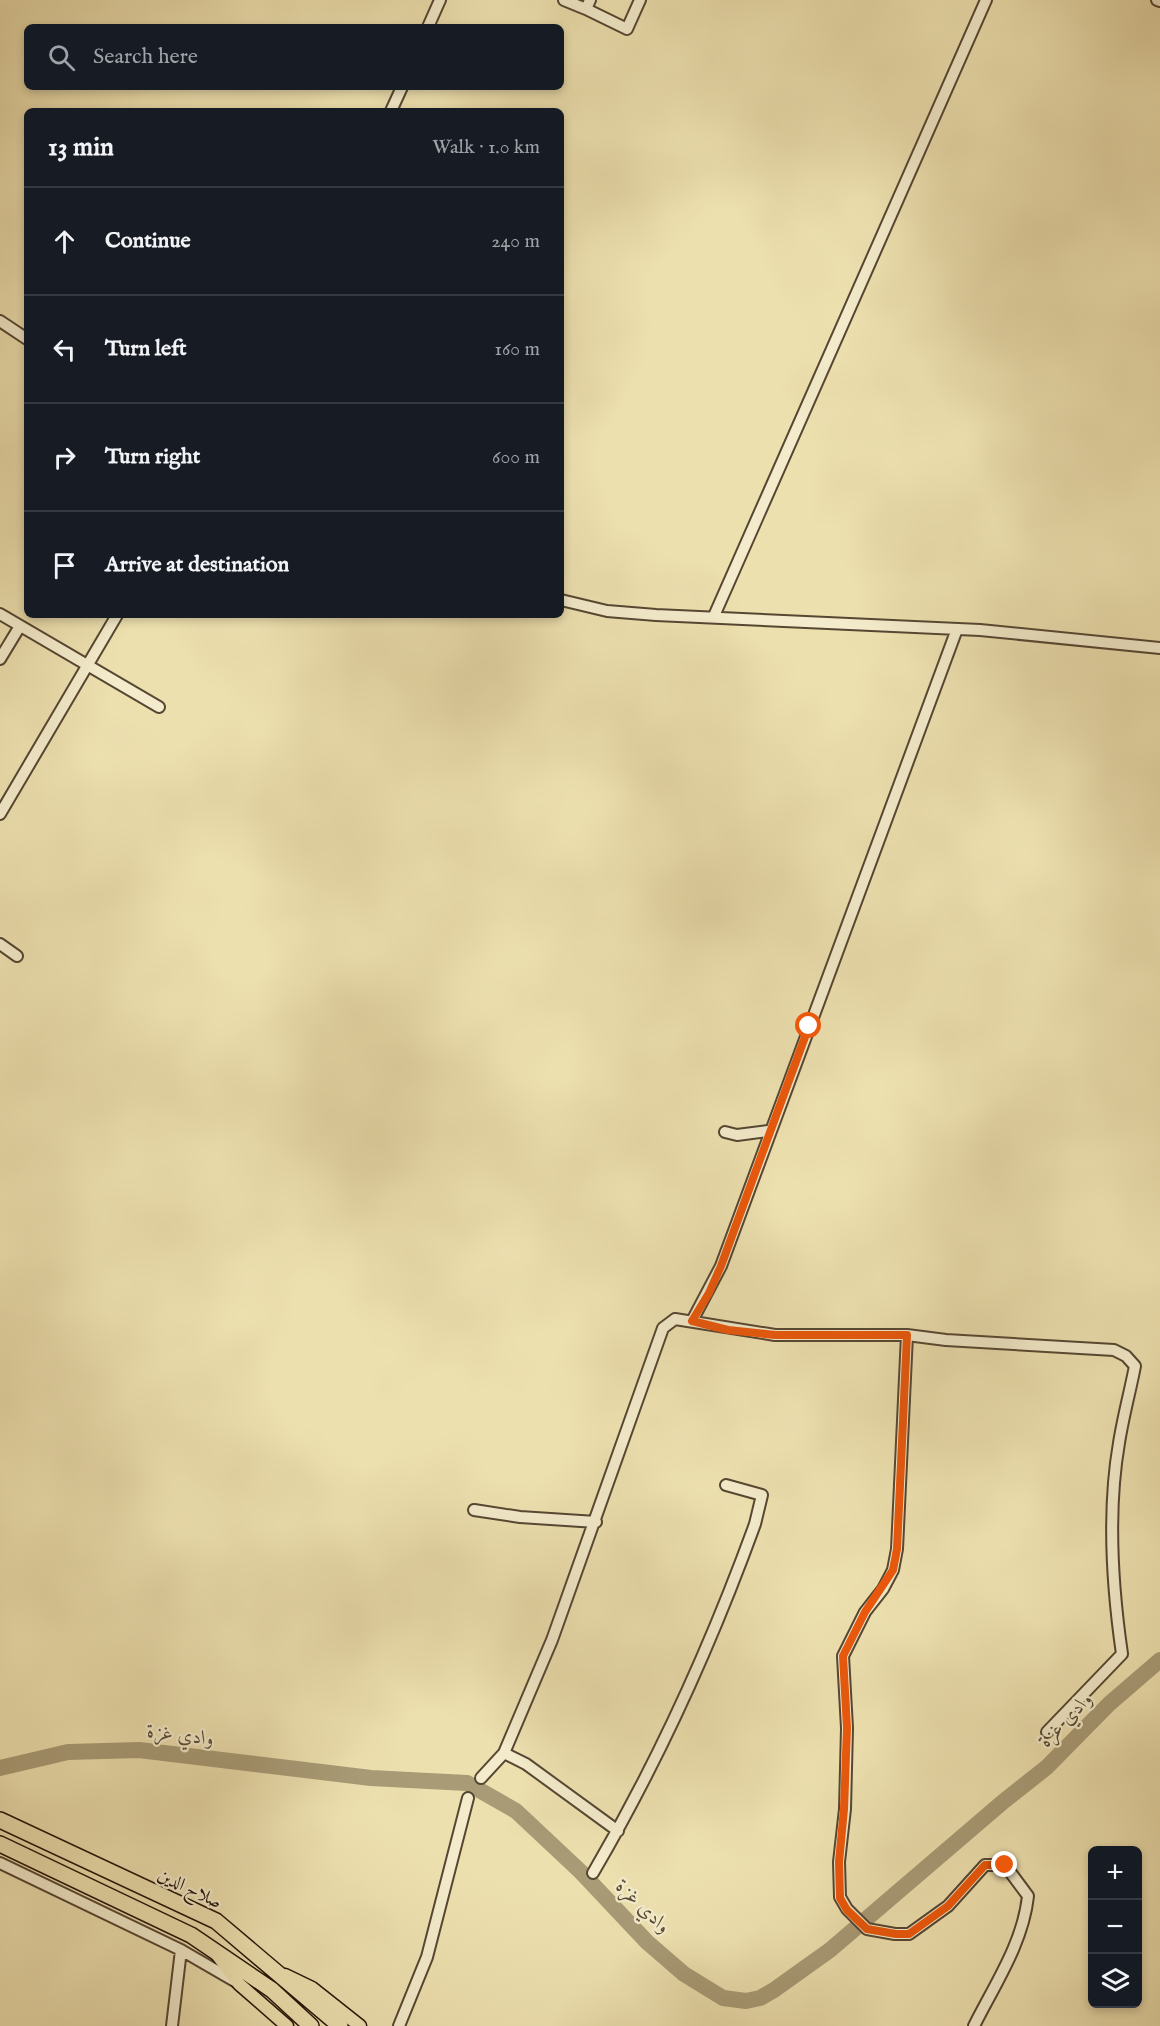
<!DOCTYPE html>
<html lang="en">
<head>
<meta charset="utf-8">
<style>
	body { margin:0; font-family:"IM FELL English",Amiri,serif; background:#20242c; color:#f1f3f6 }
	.controls { position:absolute; right:18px; bottom:18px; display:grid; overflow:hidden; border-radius:9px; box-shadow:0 3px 9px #0003 }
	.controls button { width:54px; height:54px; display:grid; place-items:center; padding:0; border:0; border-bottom:2px solid #363941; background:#171b24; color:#f1f3f6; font:30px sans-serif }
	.stop { position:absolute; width:18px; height:18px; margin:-14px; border:4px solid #ea580c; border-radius:50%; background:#fff }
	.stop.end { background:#ea580c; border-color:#fff; box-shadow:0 2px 6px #0008 }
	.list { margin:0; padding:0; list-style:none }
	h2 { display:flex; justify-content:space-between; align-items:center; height:78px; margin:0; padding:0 24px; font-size:26px }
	h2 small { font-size:20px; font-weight:400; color:#9ea1a6 }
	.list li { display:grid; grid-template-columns:39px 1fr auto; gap:18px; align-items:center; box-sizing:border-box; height:108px; padding:0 24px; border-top:2px solid #363941 }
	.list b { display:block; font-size:22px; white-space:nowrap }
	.list em { font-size:20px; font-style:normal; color:#9ea1a6 }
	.icon { flex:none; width:33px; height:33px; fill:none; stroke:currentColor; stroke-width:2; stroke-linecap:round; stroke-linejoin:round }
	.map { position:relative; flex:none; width:1160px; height:2026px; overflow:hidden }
	.search { position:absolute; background:#171b24; box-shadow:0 3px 9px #0003; left:24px; top:24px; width:540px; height:66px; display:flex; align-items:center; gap:15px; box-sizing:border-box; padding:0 21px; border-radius:9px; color:#9ea1a6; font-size:22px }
	.panel { position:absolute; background:#171b24; box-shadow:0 3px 9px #0003; left:24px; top:108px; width:540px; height:510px; border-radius:9px }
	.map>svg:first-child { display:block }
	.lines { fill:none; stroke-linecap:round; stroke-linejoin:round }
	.river { stroke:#a89b76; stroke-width:16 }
	.minor-casing { stroke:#564732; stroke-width:14 }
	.major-casing { stroke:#231408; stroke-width:15 }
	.highway-casing { stroke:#231408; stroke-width:18 }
	.minor { stroke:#f3ebcb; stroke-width:10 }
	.major { stroke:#ede0af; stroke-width:12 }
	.highway { stroke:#ede0af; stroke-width:15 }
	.route { stroke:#ea580c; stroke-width:8 }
	.labels { text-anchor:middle; stroke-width:4.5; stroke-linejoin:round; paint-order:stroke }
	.street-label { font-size:18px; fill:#231408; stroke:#f3ebcb }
	.water-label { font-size:20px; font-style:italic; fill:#584a34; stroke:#f3ebcb }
</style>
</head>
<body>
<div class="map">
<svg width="1160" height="2026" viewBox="0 0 1160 2026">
	<rect width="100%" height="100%" fill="#ede0af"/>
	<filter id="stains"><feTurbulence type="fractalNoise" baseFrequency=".00333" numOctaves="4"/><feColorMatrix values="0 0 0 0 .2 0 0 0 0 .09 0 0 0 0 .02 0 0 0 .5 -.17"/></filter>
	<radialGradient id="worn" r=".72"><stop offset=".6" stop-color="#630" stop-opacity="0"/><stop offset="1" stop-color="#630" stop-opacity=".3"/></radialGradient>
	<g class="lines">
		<path class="river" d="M0,1768L68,1752L139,1750L371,1778L467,1783L516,1811L581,1872L647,1942L684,1974L723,1998L746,2001L760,1998L774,1990L830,1950L1004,1801L1047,1767L1109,1704L1160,1660"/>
		<defs>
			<path id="minor" d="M564,0L586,9L590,0
				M1157,0L1160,1
				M586,9L627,29L640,0
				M428,27L440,0
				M391,111L402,87
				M0,321L27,339
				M561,600L607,611L656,615L980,630L1160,648
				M0,614L159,707
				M714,616L986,0
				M0,659L20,626
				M0,814L117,615
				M0,944L17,956
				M725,1132L737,1135L768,1131
				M692,1321L721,1266L957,629
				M907,1335L897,1549L893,1570L883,1589L865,1612L843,1656L847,1728L845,1809L839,1862L840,1897L847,1909L867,1929L895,1934H909L948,1906L985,1865H1005L1028,1896C1023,1943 995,1984 974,2026
				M474,1510L520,1517L596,1522
				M504,1753L552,1640L663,1328L675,1319L775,1335H907L946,1340L1114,1350L1126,1356L1135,1366C1130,1392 1123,1417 1119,1443C1107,1512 1112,1585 1122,1654L1047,1732
				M481,1778L504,1753L526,1764L618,1831
				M0,1863L181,1950L238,1983
				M593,1873C658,1762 711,1645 755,1524L762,1495L726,1485
				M172,2026L181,1950
				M399,2026L427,1957L468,1798"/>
			<path id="major" d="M218,1956L239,1984L287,2026
				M285,1975L312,1988L360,2026"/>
			<path id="highway" d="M0,1820L216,1921L340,2026
				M0,1844L191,1935L272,1990L311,2026"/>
		</defs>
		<use href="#minor" class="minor-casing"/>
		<use href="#major" class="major-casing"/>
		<use href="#highway" class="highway-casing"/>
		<use href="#minor" class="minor"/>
		<use href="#major" class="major"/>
		<use href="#highway" class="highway"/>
	</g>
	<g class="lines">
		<path class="route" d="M809,1026L721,1266L709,1293L692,1321L728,1330L775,1335H907L897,1549L893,1570L865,1612L843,1656L847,1728L844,1809L839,1862L840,1898L847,1910L867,1929L896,1934H909L948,1906L985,1865H1005"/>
	</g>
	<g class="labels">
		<g class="street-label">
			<text transform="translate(190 1888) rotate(26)" y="6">صلاح الدين</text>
		</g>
		<g class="water-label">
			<text transform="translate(1065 1719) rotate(-46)" y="7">وادي غزة</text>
			<text transform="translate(181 1734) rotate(7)" y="7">وادي غزة</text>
			<text transform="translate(644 1906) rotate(44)" y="7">وادي غزة</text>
		</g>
	</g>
	<rect width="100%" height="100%" filter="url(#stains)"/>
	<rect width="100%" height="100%" fill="url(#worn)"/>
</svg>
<div class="controls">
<button>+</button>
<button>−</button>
<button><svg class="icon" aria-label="layers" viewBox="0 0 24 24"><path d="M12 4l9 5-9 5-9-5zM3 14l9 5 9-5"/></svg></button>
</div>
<div class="stop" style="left:809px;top:1026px"></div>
<div class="stop end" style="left:1005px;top:1865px"></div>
<div class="search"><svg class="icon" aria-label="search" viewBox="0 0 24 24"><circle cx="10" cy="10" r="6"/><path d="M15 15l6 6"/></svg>Search here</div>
<section class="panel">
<h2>13 min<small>Walk · 1.0 km</small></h2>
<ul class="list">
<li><svg class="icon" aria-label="ahead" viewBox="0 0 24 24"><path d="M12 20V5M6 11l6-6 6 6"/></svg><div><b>Continue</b></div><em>240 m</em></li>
<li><svg class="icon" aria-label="left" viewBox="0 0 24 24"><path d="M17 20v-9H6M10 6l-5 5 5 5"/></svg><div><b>Turn left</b></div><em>160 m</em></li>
<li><svg class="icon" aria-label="right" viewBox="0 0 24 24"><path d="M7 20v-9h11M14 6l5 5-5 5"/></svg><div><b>Turn right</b></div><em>600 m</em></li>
<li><svg class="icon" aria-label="arrive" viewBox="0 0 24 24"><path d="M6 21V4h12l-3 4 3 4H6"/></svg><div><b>Arrive at destination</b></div></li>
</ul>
</section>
</div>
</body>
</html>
